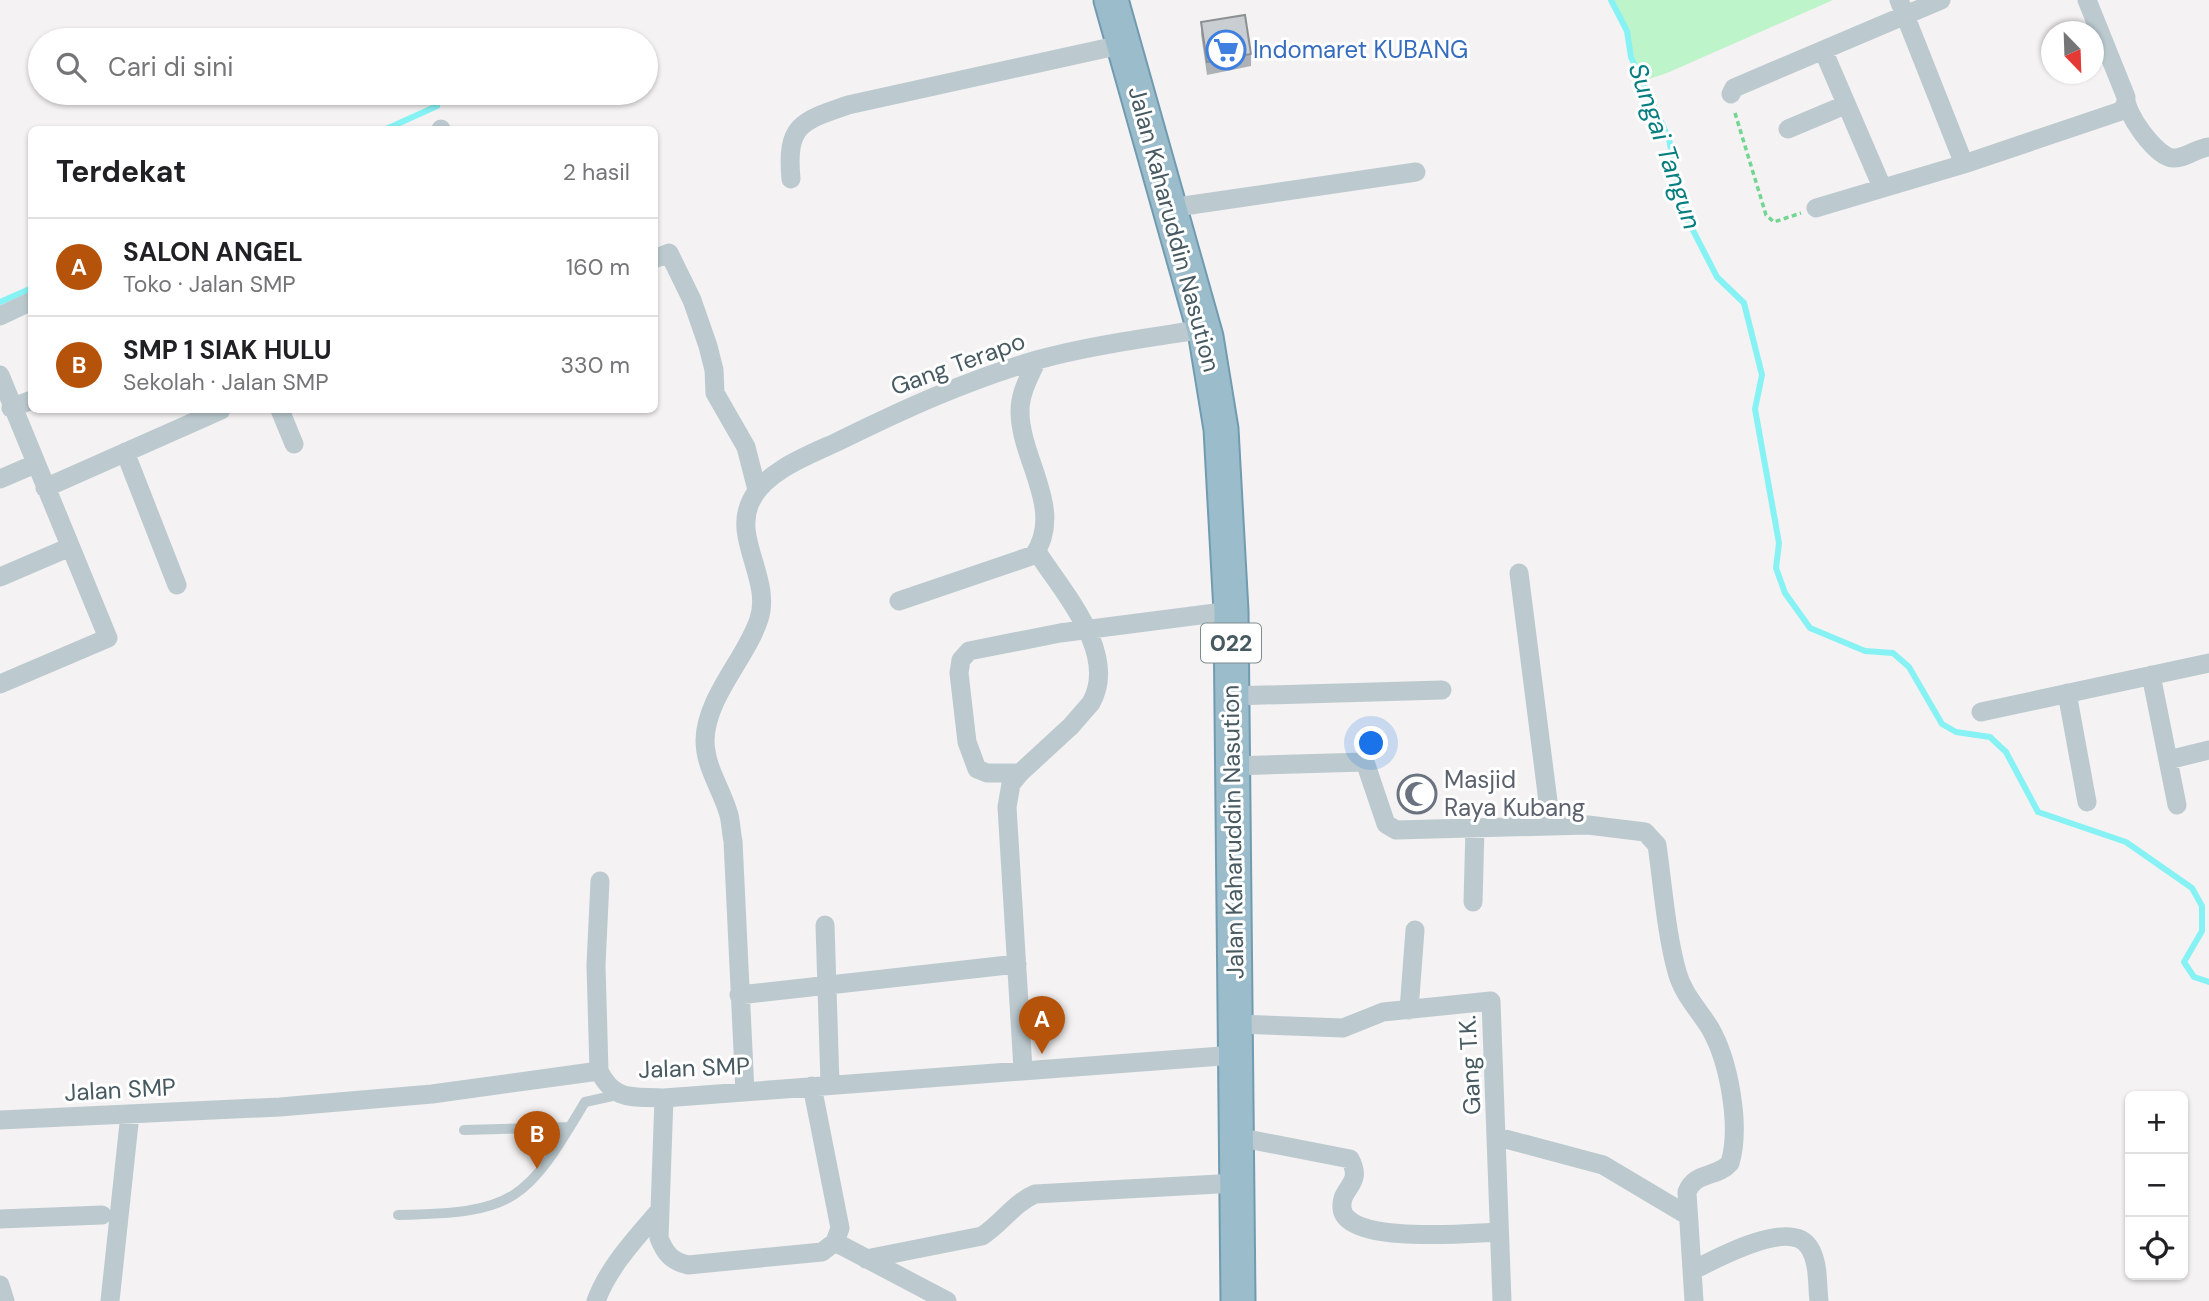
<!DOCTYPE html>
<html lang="id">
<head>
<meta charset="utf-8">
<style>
	body { margin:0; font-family:"DM Sans",sans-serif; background:#f6f6f6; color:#202124 }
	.controls { position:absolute; right:21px; bottom:21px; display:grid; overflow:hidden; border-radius:10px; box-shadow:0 2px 5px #0004 }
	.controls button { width:63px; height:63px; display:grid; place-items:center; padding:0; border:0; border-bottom:2px solid #e0e0e0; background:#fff; color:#202124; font:35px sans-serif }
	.compass { position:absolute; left:2041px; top:21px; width:63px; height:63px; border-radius:50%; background:#fff; box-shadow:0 2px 5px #0004; rotate:157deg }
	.you { position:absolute; left:1372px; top:744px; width:24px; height:24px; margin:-18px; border:5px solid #fff; border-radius:50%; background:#1a73e8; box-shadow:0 0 0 10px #1a73e833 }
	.badge { display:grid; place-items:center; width:46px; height:46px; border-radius:50%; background:#b45309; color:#fff; font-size:23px; font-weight:700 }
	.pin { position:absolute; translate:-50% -58px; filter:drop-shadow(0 2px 4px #0008) }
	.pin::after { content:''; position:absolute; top:37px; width:24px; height:21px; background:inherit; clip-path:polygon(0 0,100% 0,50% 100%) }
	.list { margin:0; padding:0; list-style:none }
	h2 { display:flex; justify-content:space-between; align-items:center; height:91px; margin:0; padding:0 28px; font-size:30px }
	h2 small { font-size:23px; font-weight:400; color:#757577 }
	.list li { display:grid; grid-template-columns:46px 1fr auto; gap:21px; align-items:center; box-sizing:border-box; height:98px; padding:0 28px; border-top:2px solid #e0e0e0 }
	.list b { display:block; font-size:26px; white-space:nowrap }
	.list p { margin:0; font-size:23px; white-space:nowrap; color:#757577 }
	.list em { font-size:23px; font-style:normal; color:#757577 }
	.icon { flex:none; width:38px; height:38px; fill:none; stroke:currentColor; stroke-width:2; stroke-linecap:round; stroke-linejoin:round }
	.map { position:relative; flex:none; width:2209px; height:1301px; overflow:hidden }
	.search { position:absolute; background:#fff; box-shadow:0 2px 5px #0004; left:28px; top:28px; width:630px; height:77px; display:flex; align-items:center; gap:18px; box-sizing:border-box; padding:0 24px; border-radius:38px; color:#757577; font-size:26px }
	.panel { position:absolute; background:#fff; box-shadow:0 2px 5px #0004; left:28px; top:126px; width:630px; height:287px; border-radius:10px }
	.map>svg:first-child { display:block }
	.green { fill:#bef4c9 }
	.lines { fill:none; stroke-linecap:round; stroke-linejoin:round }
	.stream { stroke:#87f2f4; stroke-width:6 }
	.trunk-casing { stroke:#719bb0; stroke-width:37 }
	.path { stroke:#72d592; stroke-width:3.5; stroke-dasharray:5 3.5; stroke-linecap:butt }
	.service { stroke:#bccacf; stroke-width:10 }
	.minor { stroke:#bccacf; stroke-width:19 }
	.trunk { stroke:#9abccb; stroke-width:33 }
	.wall { fill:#acb1b5 }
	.building { fill:#c8ced2; stroke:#8c9093; stroke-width:2 }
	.labels { text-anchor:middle; stroke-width:6; stroke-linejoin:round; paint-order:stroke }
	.shield { fill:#fff; stroke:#7e8c90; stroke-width:2 }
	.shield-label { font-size:23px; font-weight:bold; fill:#475a61 }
	.shop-label { font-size:24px; fill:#366cbe; stroke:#fff; text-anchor:start }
	.street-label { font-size:24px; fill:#475a61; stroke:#fff }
	.worship-label { font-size:24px; fill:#5b616d; stroke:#fff; text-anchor:start }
	.water-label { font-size:26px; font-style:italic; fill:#067e80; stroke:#fff }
</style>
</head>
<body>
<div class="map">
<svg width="2209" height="1301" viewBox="0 0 2209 1301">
	<rect width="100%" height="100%" fill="#f4f2f2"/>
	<path class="green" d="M1611,0H1833L1667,73L1643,81C1631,55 1628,20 1611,0Z"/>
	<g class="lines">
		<path class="stream" d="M1611,0L1627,31L1631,57L1669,139L1682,209L1717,277L1744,303L1762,375L1755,409L1779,543L1776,568L1785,593L1810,628L1865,651L1893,653L1909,667L1942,724L1956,732L1990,737L2006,752L2038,812L2126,842L2192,888L2202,906V931L2184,962L2194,977L2209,982
			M384,130L437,106
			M0,302L32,288"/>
		<defs>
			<path id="trunk" d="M1111,0L1206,337L1221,429L1231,611L1238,1301"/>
		</defs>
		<use href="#trunk" class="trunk-casing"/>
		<path class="path" d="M1735,113L1766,215L1774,222L1801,213"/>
		<path class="service" d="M464,1130L570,1127
			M398,1215C516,1213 526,1201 585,1102L617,1095"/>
		<path class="minor" d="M1899,0L1964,164
			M2087,0L2126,97C2124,112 2156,157 2173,158C2185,159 2197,148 2209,147
			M1823,50L1882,187
			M1731,94L1734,88L1941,0
			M1788,129L1845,105
			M441,130V129
			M791,179C786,125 801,121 848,105L1125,44
			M1170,208L1416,172
			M1816,208L1964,164L2121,111L2125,105
			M654,259L669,253L692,300L708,346L714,370L715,393L746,447L757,490
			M0,316L32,301
			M0,375L108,638L0,684
			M11,408L32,400
			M280,410L294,444
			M125,452L177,585
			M0,479L35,464
			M45,488L221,410
			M1519,573L1551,825
			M0,577L70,547
			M899,601L1034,555C1065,509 1020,460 1020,411C1020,392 1030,376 1037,360
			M2151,675L2177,805
			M2067,693L2087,802
			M1231,696L1442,690
			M1981,712L2209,663
			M2168,760L2209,750
			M1232,766L1365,762L1386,824L1396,830L1588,825L1645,832L1657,845C1663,887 1666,932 1677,972C1683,994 1698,1009 1710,1028C1729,1061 1741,1126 1730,1163C1717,1178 1695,1171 1687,1192L1694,1301
			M1020,773H987L977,769L967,742L959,673L961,660L969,651L1060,633L1231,611
			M1473,902L1475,828
			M825,925L830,1084
			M739,995L1017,964
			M1409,1010L1415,930
			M1236,1024L1343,1028L1383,1012L1491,1001L1502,1301
			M1023,1069L1007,807L1011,784L1020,773L1071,726L1091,703C1119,654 1063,592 1037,552
			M599,1071L596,965L600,881
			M745,1092L733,841C731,832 731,823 729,815C722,789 705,768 705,740C706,697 747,657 759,619C772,579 732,538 751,501C765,471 809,455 837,442C902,410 967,380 1037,360C1092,345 1148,338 1204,329
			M664,1098L659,1238C665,1253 671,1261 688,1265L822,1252L835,1242L840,1228L812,1086
			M0,1120L280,1107L432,1094L599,1071C615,1102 632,1096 664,1098L1235,1055
			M1237,1137L1350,1159C1364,1185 1340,1187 1342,1208C1345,1245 1471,1233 1498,1232
			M1498,1137L1603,1165L1687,1215
			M0,1219L102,1215
			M835,1242L947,1301
			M866,1259L982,1236C1001,1224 1014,1203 1035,1194L1237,1183
			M1692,1271C1715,1259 1790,1218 1809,1247C1819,1262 1817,1284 1819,1301
			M0,1285L5,1301
			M110,1301L130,1114
			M596,1301C609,1266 636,1238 660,1210"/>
		<use href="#trunk" class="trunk"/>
	</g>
	<path class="wall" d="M1201,22L1251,54V66L1207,75L1201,34Z"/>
	<path class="building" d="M1245,15L1251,54L1207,62L1201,22Z"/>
	<defs>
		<symbol id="supermarket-ring" viewBox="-11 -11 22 22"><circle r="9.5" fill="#fff" stroke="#3f7fe0" stroke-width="1.5"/><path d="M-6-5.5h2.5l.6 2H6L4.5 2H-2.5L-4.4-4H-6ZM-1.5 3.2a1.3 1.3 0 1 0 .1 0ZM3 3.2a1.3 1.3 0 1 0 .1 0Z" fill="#3f7fe0"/></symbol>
		<symbol id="mosque-ring" viewBox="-11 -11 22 22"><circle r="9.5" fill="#fff" stroke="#6b7280" stroke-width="1.5"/><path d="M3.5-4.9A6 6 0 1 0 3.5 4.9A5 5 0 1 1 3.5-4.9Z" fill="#6b7280"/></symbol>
	</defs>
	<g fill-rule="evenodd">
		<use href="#supermarket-ring" x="1204" y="28" width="44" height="44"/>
		<use href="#mosque-ring" x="1395" y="772" width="44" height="44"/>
	</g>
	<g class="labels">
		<rect class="shield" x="1201" y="623.5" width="60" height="39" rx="5"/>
		<g class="shield-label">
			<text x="1231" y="651">022</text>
		</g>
		<g class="shop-label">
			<text x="1253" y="58">Indomaret KUBANG</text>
		</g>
		<g class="street-label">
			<text transform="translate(1174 229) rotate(75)" y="8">Jalan Kaharuddin Nasution</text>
			<text transform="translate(958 364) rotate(-20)" y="8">Gang Terapo</text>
			<text transform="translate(1233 832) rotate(-91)" y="8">Jalan Kaharuddin Nasution</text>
			<text transform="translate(1470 1065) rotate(-93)" y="8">Gang T.K.</text>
			<text transform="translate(694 1068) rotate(-2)" y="8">Jalan SMP</text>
			<text transform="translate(120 1090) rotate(-3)" y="8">Jalan SMP</text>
		</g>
		<g class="worship-label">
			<text x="1444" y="788">Masjid<tspan x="1444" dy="28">Raya Kubang</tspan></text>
		</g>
		<g class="water-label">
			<text transform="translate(1665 146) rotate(71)" y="9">Sungai Tangun</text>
		</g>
	</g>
</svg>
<div class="controls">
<button>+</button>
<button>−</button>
<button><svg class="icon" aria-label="locate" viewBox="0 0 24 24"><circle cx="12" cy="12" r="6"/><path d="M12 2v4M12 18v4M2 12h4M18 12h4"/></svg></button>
</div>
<svg class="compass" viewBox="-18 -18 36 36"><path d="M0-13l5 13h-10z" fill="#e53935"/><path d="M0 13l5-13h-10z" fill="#757577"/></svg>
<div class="you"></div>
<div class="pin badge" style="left:1042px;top:1054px">A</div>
<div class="pin badge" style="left:537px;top:1169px">B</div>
<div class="search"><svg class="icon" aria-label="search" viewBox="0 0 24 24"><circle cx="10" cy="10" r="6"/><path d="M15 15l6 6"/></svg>Cari di sini</div>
<section class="panel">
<h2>Terdekat<small>2 hasil</small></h2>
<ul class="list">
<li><span class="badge">A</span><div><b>SALON ANGEL</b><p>Toko · Jalan SMP</p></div><em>160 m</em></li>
<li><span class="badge">B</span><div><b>SMP 1 SIAK HULU</b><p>Sekolah · Jalan SMP</p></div><em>330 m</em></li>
</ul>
</section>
</div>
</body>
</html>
